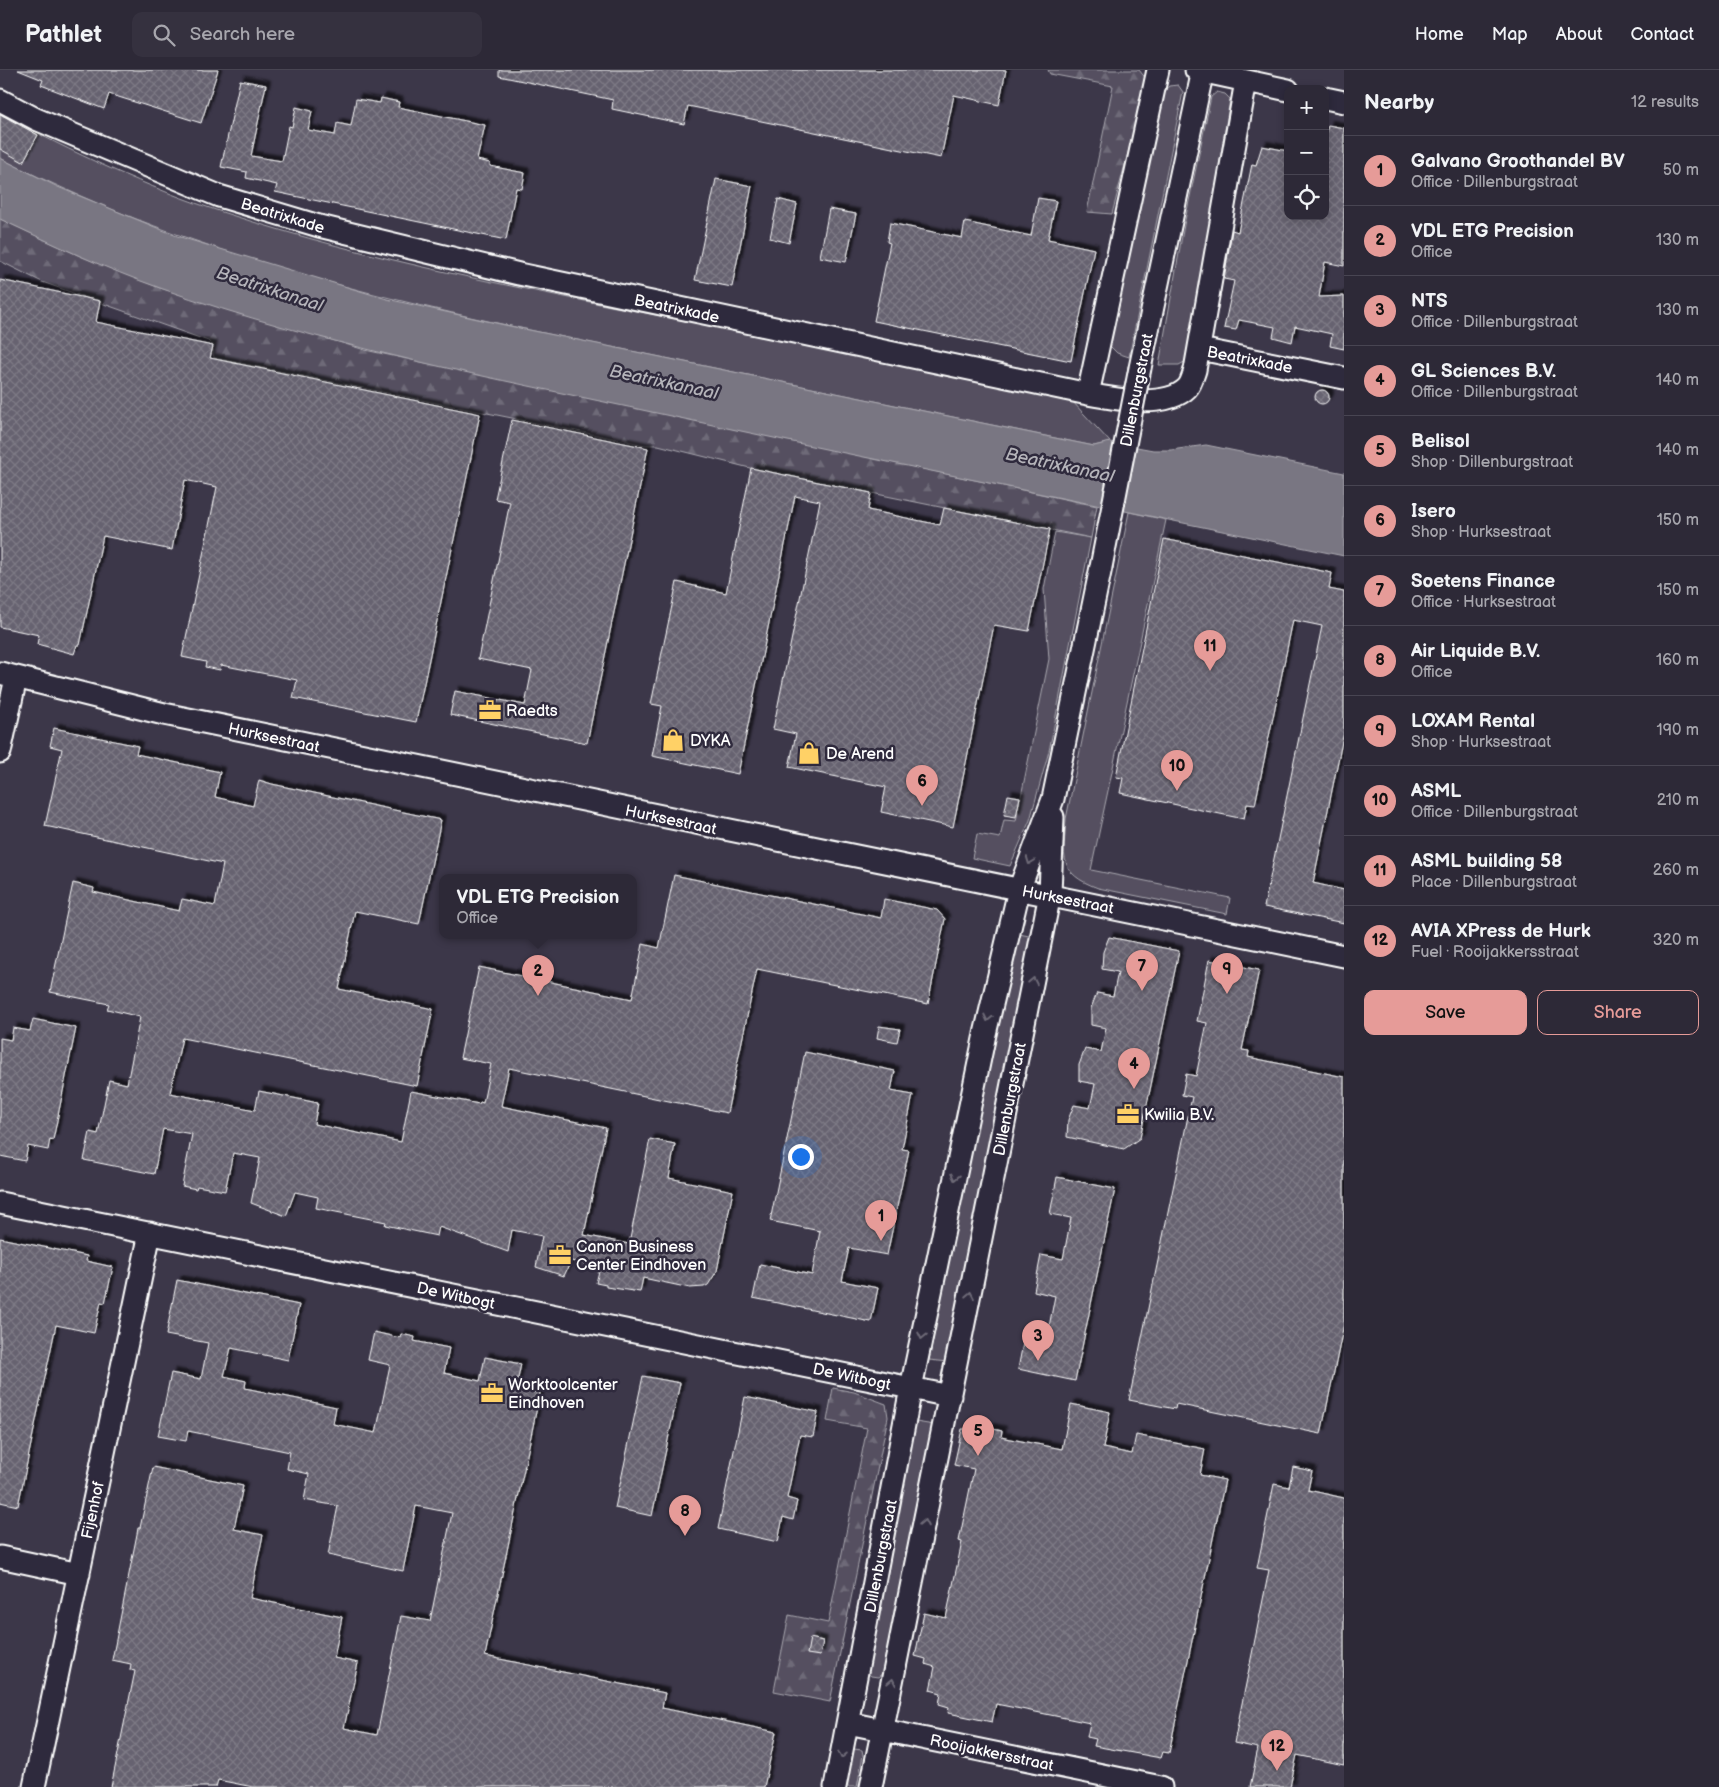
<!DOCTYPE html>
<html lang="en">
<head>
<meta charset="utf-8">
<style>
	body { margin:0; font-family:"Balsamiq Sans",sans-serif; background:#35313f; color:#f1f3f6 }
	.controls { position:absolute; right:15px; top:15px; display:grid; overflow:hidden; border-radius:10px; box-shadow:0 2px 8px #0003 }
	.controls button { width:45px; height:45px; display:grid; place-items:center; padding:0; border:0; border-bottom:1px solid #484552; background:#2d2937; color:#f1f3f6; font:25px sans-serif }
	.you { position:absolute; left:800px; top:1086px; width:18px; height:18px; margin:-12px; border:4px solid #fff; border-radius:50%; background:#1a73e8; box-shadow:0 0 0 8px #1a73e833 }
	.badge { display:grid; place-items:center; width:32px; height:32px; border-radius:50%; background:#e69b98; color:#111; font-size:16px; font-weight:700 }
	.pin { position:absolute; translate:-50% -41px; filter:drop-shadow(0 1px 2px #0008) }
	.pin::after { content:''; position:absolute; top:26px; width:18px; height:15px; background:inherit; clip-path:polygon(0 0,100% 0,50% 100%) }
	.popup { position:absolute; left:439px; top:804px; width:198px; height:65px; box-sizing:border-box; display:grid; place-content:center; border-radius:10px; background:#2d2937; filter:drop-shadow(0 1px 4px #0005); font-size:16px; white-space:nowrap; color:#a7a6ad }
	.popup b { font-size:19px; color:#f1f3f6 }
	.popup::after { content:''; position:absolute; left:50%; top:100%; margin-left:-10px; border:10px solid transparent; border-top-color:#2d2937 }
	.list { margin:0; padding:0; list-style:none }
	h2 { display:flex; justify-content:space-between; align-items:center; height:65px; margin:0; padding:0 20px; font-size:21px }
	h2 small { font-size:16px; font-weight:400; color:#a7a6ad }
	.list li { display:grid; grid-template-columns:32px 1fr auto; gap:15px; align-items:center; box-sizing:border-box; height:70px; padding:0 20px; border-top:1px solid #484552 }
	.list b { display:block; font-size:19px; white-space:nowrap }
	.list p { margin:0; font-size:16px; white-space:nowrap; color:#a7a6ad }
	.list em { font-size:16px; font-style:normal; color:#a7a6ad }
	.actions { display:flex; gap:10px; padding:15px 20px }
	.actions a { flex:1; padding:11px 0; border:1px solid #e69b98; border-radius:10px; text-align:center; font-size:18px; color:#e69b98 }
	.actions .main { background:#e69b98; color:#111 }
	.icon { flex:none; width:28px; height:28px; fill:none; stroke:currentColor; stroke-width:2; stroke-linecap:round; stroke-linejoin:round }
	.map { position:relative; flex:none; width:1344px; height:1717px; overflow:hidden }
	header { display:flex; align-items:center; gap:30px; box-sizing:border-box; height:70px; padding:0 25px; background:#2d2937; border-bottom:1px solid #484552 }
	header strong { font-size:24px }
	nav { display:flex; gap:28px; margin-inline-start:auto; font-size:18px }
	.search { width:350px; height:45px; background:#35313f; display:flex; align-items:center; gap:12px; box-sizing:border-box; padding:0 18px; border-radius:10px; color:#a7a6ad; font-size:19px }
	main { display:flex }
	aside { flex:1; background:#2d2937 }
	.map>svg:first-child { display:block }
	.green { fill:#555060; stroke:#aaa8b0 }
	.forest { fill:url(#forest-firs); stroke:#aaa8b0 }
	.water { fill:#797682; stroke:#afadb4 }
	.building { fill:url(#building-cross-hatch); stroke:#fff; filter:url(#shadow) }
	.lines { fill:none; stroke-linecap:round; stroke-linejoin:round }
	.minor-casing { stroke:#fff; stroke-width:25 }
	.minor { stroke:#2f2a3d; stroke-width:21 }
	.minor-bridge-casing { stroke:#fff; stroke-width:25; stroke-linecap:butt }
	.minor-bridge { stroke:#2f2a3d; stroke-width:21 }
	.oneway { stroke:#6d6a77 }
	.labels { text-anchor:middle; stroke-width:5; stroke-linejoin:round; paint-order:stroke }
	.street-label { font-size:16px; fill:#fff; stroke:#2f2a3d }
	.poi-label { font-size:16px; fill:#fff; stroke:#2f2a3d; text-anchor:start }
	.water-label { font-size:18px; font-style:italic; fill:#b5b4ba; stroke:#2f2a3d }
</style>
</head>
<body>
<header>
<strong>Pathlet</strong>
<div class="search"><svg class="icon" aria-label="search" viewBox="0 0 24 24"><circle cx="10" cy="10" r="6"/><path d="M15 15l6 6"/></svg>Search here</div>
<nav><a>Home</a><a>Map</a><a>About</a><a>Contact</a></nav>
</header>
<main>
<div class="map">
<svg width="1344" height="1717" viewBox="0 0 1344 1717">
	<defs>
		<pattern id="forest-firs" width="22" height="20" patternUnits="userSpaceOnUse" patternTransform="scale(1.25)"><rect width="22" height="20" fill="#555060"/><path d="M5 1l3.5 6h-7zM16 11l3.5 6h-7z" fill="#6e6a78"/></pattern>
		<pattern id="building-cross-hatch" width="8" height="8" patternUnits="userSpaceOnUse" patternTransform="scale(1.25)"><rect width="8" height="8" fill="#666270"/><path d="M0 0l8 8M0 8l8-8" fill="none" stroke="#7d7a85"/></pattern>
		<filter id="shadow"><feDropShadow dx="4.5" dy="-4.5" stdDeviation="1" flood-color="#0009"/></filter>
	</defs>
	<rect width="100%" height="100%" fill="#3c3749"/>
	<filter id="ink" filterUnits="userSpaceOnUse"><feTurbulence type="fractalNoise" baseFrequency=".02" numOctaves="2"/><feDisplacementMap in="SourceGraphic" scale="10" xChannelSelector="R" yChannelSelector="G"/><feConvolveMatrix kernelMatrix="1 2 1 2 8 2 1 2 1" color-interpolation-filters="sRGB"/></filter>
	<g filter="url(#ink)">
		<path class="green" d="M1178,15L1183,22L1129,287L1117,283L1109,275L1136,144L1165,21L1169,16Z
			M1217,22L1225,24L1230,29L1188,290L1179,295H1159L1184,155L1211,27Z
			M0,44C72,82 147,118 225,143C372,191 525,219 676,249C808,275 939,303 1071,330L1110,372L1094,376C941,345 789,313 636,282C414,237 204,192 0,88Z
			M1129,442L1166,450L1091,800L1230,828L1227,844L1098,818C1057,803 1064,787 1066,749Z
			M1055,462L1091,468L1049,681L1030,750L1010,796L972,788L977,764L1000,768L1004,750L1016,751L1049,589L1044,519Z
			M1019,864L1034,867L947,1292L929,1290L950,1179Z
			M916,1352L934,1355L883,1603L878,1607L871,1606L866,1602V1592Z
			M854,1679L862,1680L863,1685L857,1717H843L850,1681Z"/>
		<path class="forest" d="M1048,0H1139L1147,10L1112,144L1087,142L1113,16L1050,4Z
			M0,149L80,186L160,218L365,280L1097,436L1091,468L750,398L658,375H646L214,288L212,275L208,271L42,212L0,191Z
			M833,1318L854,1322L886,1334L888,1347L830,1632L774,1621L789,1545L828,1553L867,1358L827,1351Z"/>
		<path class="water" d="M0,88L58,117L177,166L387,229L505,255L1094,376L1110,372L1153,380H1171L1206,375L1344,403V486C1116,439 888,393 661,344C493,308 323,276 160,218C106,199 53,174 0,149Z"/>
		<path class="building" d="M18,0H218L201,53L109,24L104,39L41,15L43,10Z
			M499,0H1006L999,35L954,25L941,88L688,36L684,54L612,39L613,30L499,6Z
			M240,10L266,15L251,86L282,91L289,56L292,57L296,37L312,41L308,60L335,65L337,53L351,56L356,29L380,33L381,28L399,32L398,37L485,55L477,90L490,93V96L525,103L522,119L516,118L506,170L275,122L277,115L246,108L247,102L221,97Z
			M0,44L38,65L23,92L0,79Z
			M1328,55L1344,58V196L1325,192L1319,227L1344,226V279L1330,276L1332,264L1295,256L1292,272L1273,267L1275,257L1239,250L1236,260L1224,258L1234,211L1224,209L1232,160L1238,162L1252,94L1256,95L1262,76L1288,81V146H1325V70Z
			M716,109L752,116L732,217L695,210Z
			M1038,128L1056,131L1048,169L1094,179L1071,291L874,251L890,173L887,172L890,153L962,168L965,152L1031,166Z
			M778,129L797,134L789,173L770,168Z
			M829,139L856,144L846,192L820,187Z
			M0,210L100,231L96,252L213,276L210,288L480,344L416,652L293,628L297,610L221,595L220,600L205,597L206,592L182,587L217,417L185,410L172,480L103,466L80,575H77L74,584L37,574L39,565L0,557Z
			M1315 327a7 7 0 1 1 14 0a7 7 0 1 1-14 0Z
			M512,350L648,378L587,673L450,645L455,621L525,635L532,600L478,589L510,432L495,429Z
			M751,398L871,423L868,440L940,455L944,438L1050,459L1029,561L994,555L953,757L881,742L886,717L789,697L796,664L773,659L820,431L795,426L738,704L652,686L662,636L651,634L677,512L726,523Z
			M1164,469L1332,503L1329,519L1344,522V662L1313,813L1344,820V853L1264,837L1322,556L1293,550L1255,735L1247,734L1244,749L1120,723L1123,708L1116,707Z
			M54,658L138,676L136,684L220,702L215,727L253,736L259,710L272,714L441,750L419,854L355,841L339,919L433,939L417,1016L182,968L170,1023L255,1040L259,1021L318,1033L314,1054L401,1072L411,1021L479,1034L480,1032L483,1033L491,994L460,988L479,897L632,929L643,874L659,878L674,805L881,848L884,829L937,840L945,849L928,934L757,899L727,1043L509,998L501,1036L606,1058L584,1165L629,1174L650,1069L675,1074L669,1108L733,1121L717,1201L708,1215L704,1217L690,1218L643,1208L640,1222L606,1217V1215L596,1213L600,1197L571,1191L564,1206L536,1197L542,1166L512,1160L508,1182L439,1157L437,1166L385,1155L386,1152L316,1138L318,1127L295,1122L286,1146L251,1133L260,1088L233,1083L225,1121L197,1116L196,1119L182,1116L192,1064L163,1059L154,1104L84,1090L90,1062L98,1064L109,1010L127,1014L140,947L107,939L109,934L50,922L73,813L94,818L93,822L179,841L182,829L215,836L223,794L45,756L62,679L50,676Z
			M1008,725L1020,727L1016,747L1004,745Z
			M1109,867L1179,881L1140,1068L1124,1079L1067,1067L1068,1050L1074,1035L1090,1038L1095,1014L1079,1011V995L1085,979L1101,982L1106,958L1091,955V938L1097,923L1113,926L1118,902L1102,899L1103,882Z
			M1209,890L1259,900L1242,980L1249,981L1248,987L1344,1007V1254L1321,1364L1176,1334L1175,1339L1129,1330L1192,1027L1182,1025L1186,1004L1196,1006L1207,953L1197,951Z
			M33,949L76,958L53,1070L50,1069L48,1080L28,1076L25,1091L0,1086V968L11,970L13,958L30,961Z
			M879,956L900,959L897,972L877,968Z
			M805,982L895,1001L891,1021L913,1025L902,1079L909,1080L887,1185L849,1178L842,1211L878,1218L871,1252L753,1228L760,1194L812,1205L820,1161L770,1151Z
			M1057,1107L1115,1119L1075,1311L1018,1299L1025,1263L1047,1267L1055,1226L1034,1221L1041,1185L1063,1189L1071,1148L1050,1144Z
			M0,1168L87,1186L86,1191L113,1197L105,1233L101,1232L94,1263L56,1255L18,1436L0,1432Z
			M177,1210L299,1235L288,1290L231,1278L224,1306L246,1311L245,1318L336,1337L333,1354L376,1363L390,1295L368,1290L374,1262L400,1268L401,1264L415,1267L414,1271L449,1278L444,1303L480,1311L485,1287L521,1294L516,1318L540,1323L485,1586L665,1623L662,1638L776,1662L764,1717H253L218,1710L216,1717H111L135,1601L130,1600L131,1594L112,1590L137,1464L138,1458H140L153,1397L243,1416L234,1459L263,1465L250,1528L342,1547L334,1588L358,1593L344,1658L377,1665L401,1546L430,1551L452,1443L416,1436L403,1501L328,1485L338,1436L304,1430L309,1404L287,1399L290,1382L188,1361L186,1371L158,1366L171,1303L201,1309L208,1273L166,1265Z
			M643,1306L680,1313L652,1446L615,1438Z
			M745,1327L818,1342L813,1367L800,1365L787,1428L797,1431L793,1450L783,1447L778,1472L718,1459Z
			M1071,1334L1110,1342L1103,1378L1132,1384L1136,1365L1205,1379L1200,1405L1225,1410L1169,1683L1163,1682L1161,1688L1094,1676L1096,1669L1087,1667L1090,1653L996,1634L992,1652L948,1643L949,1637L939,1634L941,1623L930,1620L935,1597L925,1594L926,1589L915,1586L924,1543L946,1548L962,1472L959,1471L974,1399L954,1395L962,1359H966L967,1353L1002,1361L1001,1367L1062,1379Z
			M1293,1397L1312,1401L1308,1420L1344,1428V1695L1297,1685L1290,1717H1250L1258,1678L1234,1673L1269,1500L1257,1498L1274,1414L1289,1417Z
			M810,1568L823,1571L820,1586L807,1584Z"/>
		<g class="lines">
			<defs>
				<path id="minor" d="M1196,0L1288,20
					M1325,28L1344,32
					M0,30L36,49L219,126L319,156L519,204L1088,324C1114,329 1166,339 1187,318C1191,314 1193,306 1195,300L1246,11
					M1200,279L1344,308
					M1140,298L1203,0
					M1088,324L1158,0
					M0,603L164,644L1344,886
					M0,682L16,608
					M0,1133L950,1326
					M0,1487L79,1504
					M848,1653L1161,1717
					M34,1717L150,1163
					M835,1717L911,1318L985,964L1019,820L1053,729L1101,497
					M871,1717L1050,824L1053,747"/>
			</defs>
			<use href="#minor" class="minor-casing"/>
			<use href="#minor" class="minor"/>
			<defs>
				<path id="minor-bridge" d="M1101,497L1140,298"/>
			</defs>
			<use href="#minor-bridge" class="minor-bridge-casing"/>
			<use href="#minor-bridge" class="minor-bridge"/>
		</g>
		<defs><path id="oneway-chevron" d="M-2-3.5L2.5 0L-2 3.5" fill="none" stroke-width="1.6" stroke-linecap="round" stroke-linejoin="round" transform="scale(1.25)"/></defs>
		<g class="oneway">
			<use href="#oneway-chevron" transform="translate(1030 791) rotate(111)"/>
			<use href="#oneway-chevron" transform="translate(1033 911) rotate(-79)"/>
			<use href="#oneway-chevron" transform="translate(988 948) rotate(103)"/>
			<use href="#oneway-chevron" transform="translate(955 1107) rotate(102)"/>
			<use href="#oneway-chevron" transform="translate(970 1225) rotate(-79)"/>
			<use href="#oneway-chevron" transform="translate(922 1266) rotate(102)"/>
			<use href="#oneway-chevron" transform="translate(924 1453) rotate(-79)"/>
			<use href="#oneway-chevron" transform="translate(892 1612) rotate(-79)"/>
			<use href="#oneway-chevron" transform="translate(842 1685) rotate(102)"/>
		</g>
	</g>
	<defs>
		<symbol id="office-bare" viewBox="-9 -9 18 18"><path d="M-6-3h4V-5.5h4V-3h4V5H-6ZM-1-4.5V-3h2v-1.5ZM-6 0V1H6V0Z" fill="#ffd166" stroke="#2f2a3d" stroke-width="2.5" paint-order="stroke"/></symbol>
		<symbol id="shop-bare" viewBox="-9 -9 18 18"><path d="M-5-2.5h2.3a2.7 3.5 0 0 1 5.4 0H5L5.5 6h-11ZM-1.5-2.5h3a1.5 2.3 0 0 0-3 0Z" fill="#ffd166" stroke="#2f2a3d" stroke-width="2.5" paint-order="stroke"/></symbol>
	</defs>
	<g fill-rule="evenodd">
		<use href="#office-bare" x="474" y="624" width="32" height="32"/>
		<use href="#shop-bare" x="657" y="654" width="32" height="32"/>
		<use href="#shop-bare" x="793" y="667" width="32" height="32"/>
		<use href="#office-bare" x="1112" y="1028" width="32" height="32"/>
		<use href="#office-bare" x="544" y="1169" width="32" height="32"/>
		<use href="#office-bare" x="476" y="1307" width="32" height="32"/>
	</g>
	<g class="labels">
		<g class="street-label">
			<text transform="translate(283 145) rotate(17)" y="6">Beatrixkade</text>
			<text transform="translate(677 238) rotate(12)" y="6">Beatrixkade</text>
			<text transform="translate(1250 289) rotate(11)" y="6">Beatrixkade</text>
			<text transform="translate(1136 320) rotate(-79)" y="6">Dillenburgstraat</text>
			<text transform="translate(274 667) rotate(12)" y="6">Hurksestraat</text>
			<text transform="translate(671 749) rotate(12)" y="6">Hurksestraat</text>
			<text transform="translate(1068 829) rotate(11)" y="6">Hurksestraat</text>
			<text transform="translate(1009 1029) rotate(-79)" y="6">Dillenburgstraat</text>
			<text transform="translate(456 1225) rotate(12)" y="6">De Witbogt</text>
			<text transform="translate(852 1306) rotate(12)" y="6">De Witbogt</text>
			<text transform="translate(92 1440) rotate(-78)" y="6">Fijenhof</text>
			<text transform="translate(880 1486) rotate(-79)" y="6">Dillenburgstraat</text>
			<text transform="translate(992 1682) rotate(12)" y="6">Rooijakkersstraat</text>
		</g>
		<g class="poi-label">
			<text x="506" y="646">Raedts</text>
			<text x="690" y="676">DYKA</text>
			<text x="826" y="689">De Arend</text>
			<text x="1144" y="1050">Kwilia B.V.</text>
			<text x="576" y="1182">Canon Business<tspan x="576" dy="18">Center Eindhoven</tspan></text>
			<text x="508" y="1320">Worktoolcenter<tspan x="508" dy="18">Eindhoven</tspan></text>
		</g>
		<g class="water-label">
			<text transform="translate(270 219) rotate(18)" y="6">Beatrixkanaal</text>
			<text transform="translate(664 312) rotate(12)" y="6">Beatrixkanaal</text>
			<text transform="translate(1060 395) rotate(12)" y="6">Beatrixkanaal</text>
		</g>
	</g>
</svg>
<div class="controls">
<button>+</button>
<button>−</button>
<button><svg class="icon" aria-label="locate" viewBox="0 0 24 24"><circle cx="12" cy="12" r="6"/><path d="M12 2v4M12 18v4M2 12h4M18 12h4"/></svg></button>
</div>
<div class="you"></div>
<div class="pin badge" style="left:881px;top:1171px">1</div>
<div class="pin badge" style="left:538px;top:926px">2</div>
<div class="popup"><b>VDL ETG Precision</b>Office</div>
<div class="pin badge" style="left:1038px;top:1291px">3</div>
<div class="pin badge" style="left:1134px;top:1019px">4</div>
<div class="pin badge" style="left:978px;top:1386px">5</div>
<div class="pin badge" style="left:922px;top:736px">6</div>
<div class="pin badge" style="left:1142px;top:921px">7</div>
<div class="pin badge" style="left:685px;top:1466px">8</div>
<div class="pin badge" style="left:1227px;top:924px">9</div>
<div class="pin badge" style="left:1177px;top:721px">10</div>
<div class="pin badge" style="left:1210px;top:601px">11</div>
<div class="pin badge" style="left:1277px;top:1701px">12</div>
</div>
<aside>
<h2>Nearby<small>12 results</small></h2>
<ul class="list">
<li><span class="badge">1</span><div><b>Galvano Groothandel BV</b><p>Office · Dillenburgstraat</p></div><em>50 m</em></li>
<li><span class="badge">2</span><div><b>VDL ETG Precision</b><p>Office</p></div><em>130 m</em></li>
<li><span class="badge">3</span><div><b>NTS</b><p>Office · Dillenburgstraat</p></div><em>130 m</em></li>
<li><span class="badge">4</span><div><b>GL Sciences B.V.</b><p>Office · Dillenburgstraat</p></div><em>140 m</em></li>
<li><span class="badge">5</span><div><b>Belisol</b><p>Shop · Dillenburgstraat</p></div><em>140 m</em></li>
<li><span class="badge">6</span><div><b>Isero</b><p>Shop · Hurksestraat</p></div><em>150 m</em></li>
<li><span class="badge">7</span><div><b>Soetens Finance</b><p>Office · Hurksestraat</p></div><em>150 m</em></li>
<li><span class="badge">8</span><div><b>Air Liquide B.V.</b><p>Office</p></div><em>160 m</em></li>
<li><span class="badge">9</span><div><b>LOXAM Rental</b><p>Shop · Hurksestraat</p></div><em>190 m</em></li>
<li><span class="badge">10</span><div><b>ASML</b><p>Office · Dillenburgstraat</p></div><em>210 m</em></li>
<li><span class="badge">11</span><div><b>ASML building 58</b><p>Place · Dillenburgstraat</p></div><em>260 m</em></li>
<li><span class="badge">12</span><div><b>AVIA XPress de Hurk</b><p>Fuel · Rooijakkersstraat</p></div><em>320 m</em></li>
</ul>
<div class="actions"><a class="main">Save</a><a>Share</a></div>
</aside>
</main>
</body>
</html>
